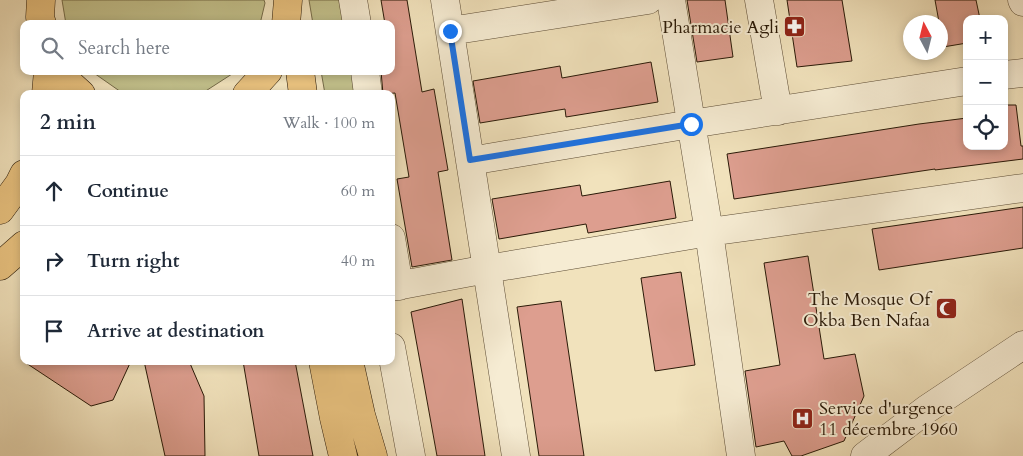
<!DOCTYPE html>
<html lang="en">
<head>
<meta charset="utf-8">
<style>
	body { margin:0; font-family:Cardo,serif; background:#f6f6f7; color:#1f2937 }
	.controls { position:absolute; right:15px; top:15px; display:grid; overflow:hidden; border-radius:10px; box-shadow:0 2px 8px #0003 }
	.controls button { width:45px; height:45px; display:grid; place-items:center; padding:0; border:0; border-bottom:1px solid #e0e1e3; background:#fff; color:#1f2937; font:25px sans-serif }
	.compass { position:absolute; left:903px; top:15px; width:45px; height:45px; border-radius:50%; background:#fff; box-shadow:0 2px 8px #0003; rotate:353deg }
	.stop { position:absolute; width:15px; height:15px; margin:-11px; border:4px solid #1a73e8; border-radius:50%; background:#fff }
	.stop.end { background:#1a73e8; border-color:#fff; box-shadow:0 1px 5px #0008 }
	.list { margin:0; padding:0; list-style:none }
	h2 { display:flex; justify-content:space-between; align-items:center; height:65px; margin:0; padding:0 20px; font-size:21px }
	h2 small { font-size:16px; font-weight:400; color:#747a83 }
	.list li { display:grid; grid-template-columns:32px 1fr auto; gap:15px; align-items:center; box-sizing:border-box; height:70px; padding:0 20px; border-top:1px solid #e0e1e3 }
	.list b { display:block; font-size:19px; white-space:nowrap }
	.list em { font-size:16px; font-style:normal; color:#747a83 }
	.icon { flex:none; width:28px; height:28px; fill:none; stroke:currentColor; stroke-width:2; stroke-linecap:round; stroke-linejoin:round }
	.map { position:relative; flex:none; width:1023px; height:456px; overflow:hidden }
	.search { position:absolute; background:#fff; box-shadow:0 2px 8px #0003; left:20px; top:20px; width:375px; height:55px; display:flex; align-items:center; gap:12px; box-sizing:border-box; padding:0 18px; border-radius:10px; color:#747a83; font-size:19px }
	.panel { position:absolute; background:#fff; box-shadow:0 2px 8px #0003; left:20px; top:90px; width:375px; height:275px; border-radius:10px }
	.map>svg:first-child { display:block }
	.green { fill:#c2c08b; stroke:#766c49 }
	.building { fill:#dd9e8f; stroke:#291907 }
	.lines { fill:none; stroke-linecap:round; stroke-linejoin:round }
	.minor-casing { stroke:#5b4b34; stroke-width:29 }
	.major-casing { stroke:#291907; stroke-width:29 }
	.highway-casing { stroke:#291907; stroke-width:29 }
	.minor { stroke:#f6ecd3; stroke-width:28 }
	.major { stroke:#e8c17e; stroke-width:28 }
	.highway { stroke:#e8c17e; stroke-width:28 }
	.route { stroke:#1a73e8; stroke-width:6 }
	.labels { text-anchor:middle; stroke-width:4; stroke-linejoin:round; paint-order:stroke }
	.poi-label { font-size:18px; fill:#291907; stroke:#f6ecd3; text-anchor:end }
</style>
</head>
<body>
<div class="map">
<svg width="1023" height="456" viewBox="0 0 1023 456">
	<rect width="100%" height="100%" fill="#f1e2bc"/>
	<filter id="stains"><feTurbulence type="fractalNoise" baseFrequency=".004" numOctaves="4"/><feColorMatrix values="0 0 0 0 .2 0 0 0 0 .09 0 0 0 0 .02 0 0 0 .5 -.17"/></filter>
	<radialGradient id="worn" r=".72"><stop offset=".6" stop-color="#630" stop-opacity="0"/><stop offset="1" stop-color="#630" stop-opacity=".3"/></radialGradient>
	<path class="green" d="M62,0H264L265,3L260,24H66Z
		M309,0H342L346,24H313Z
		M91,71H235L232,74L201,94H127L121,92Z
		M321,71H354L358,94H325Z"/>
	<path class="building" d="M381,0H407L422,92L434,89L448,170L438,172L452,260L412,267L397,179L409,177L395,93L383,94L381,71H391V24H385Z
		M687,0H725L733,57L697,62Z
		M787,0H842L852,61L797,67Z
		M935,0H976L980,19H967V43L943,47L940,33V22H939Z
		M651,62L658,102L566,117L565,109L480,123L473,81L560,66L562,78Z
		M1004,105H1016L1021,146H1023V159L935,170V169L734,199L727,154L919,124L967,118V146H1004Z
		M670,181L676,218L588,233L586,224L499,239L492,199L580,185L582,196Z
		M1023,207V248L879,270L872,229Z
		M808,256L824,359L855,354L864,396L844,441L801,456H792L784,441L756,447L745,371L780,365L764,263Z
		M681,272L695,365L655,371L641,278Z
		M462,299L485,456H437L411,312Z
		M561,301L584,456H539L517,307Z
		M23,361H131L113,400L91,406Z
		M144,361H189L204,396L205,456H165Z
		M243,361H295L313,456H259Z"/>
	<g class="lines">
		<defs>
			<path id="minor" d="M353,0L357,24
				M445,0L516,456
				M671,0L709,232L741,456
				M759,0L778,111
				M1022,0L1023,2
				M450,31L648,0
				M365,71L368,94
				M1004,75L1023,73
				M470,161L691,124L967,81
				M391,238L399,286
				M391,287L487,269L709,232L1023,188
				M391,347L411,456
				M865,456L927,409L1023,345"/>
			<path id="major" d="M41,0L40,17L42,24
				M286,24L288,0
				M61,71L70,84L81,94
				M300,71L303,94
				M247,94L268,71
				M323,361L334,418L343,456
				M349,361L361,415L373,456"/>
			<path id="highway" d="M46,94L48,71
				M0,210L19,184L24,174
				M0,266L24,245"/>
		</defs>
		<use href="#minor" class="minor-casing"/>
		<use href="#major" class="major-casing"/>
		<use href="#highway" class="highway-casing"/>
		<use href="#minor" class="minor"/>
		<use href="#major" class="major"/>
		<use href="#highway" class="highway"/>
	</g>
	<g class="lines">
		<path class="route" d="M450,31L470,160L691,124"/>
	</g>
	<defs>
		<symbol id="pharmacy-square" viewBox="-11 -11 22 22"><rect x="-9" y="-9" width="18" height="18" rx="4" fill="#8f2418" stroke="#f6ecd3"/><path d="M-2-6h4v4h4v4h-4v4h-4v-4h-4v-4h4Z" fill="#fff"/></symbol>
		<symbol id="mosque-square" viewBox="-11 -11 22 22"><rect x="-9" y="-9" width="18" height="18" rx="4" fill="#8f2418" stroke="#f6ecd3"/><path d="M3.5-4.9A6 6 0 1 0 3.5 4.9A5 5 0 1 1 3.5-4.9Z" fill="#fff"/></symbol>
		<symbol id="hospital-square" viewBox="-11 -11 22 22"><rect x="-9" y="-9" width="18" height="18" rx="4" fill="#8f2418" stroke="#f6ecd3"/><path d="M-5-5h3v3.5h4V-5h3V5h-3V1.5h-4V5h-3Z" fill="#fff"/></symbol>
	</defs>
	<g fill-rule="evenodd">
		<use href="#pharmacy-square" x="782" y="14" width="25" height="25"/>
		<use href="#mosque-square" x="934" y="296" width="25" height="25"/>
		<use href="#hospital-square" x="790" y="406" width="25" height="25"/>
	</g>
	<g class="labels">
		<g class="poi-label">
			<text x="779" y="33">Pharmacie Agli</text>
			<text x="930" y="305">The Mosque Of<tspan x="930" dy="21">Okba Ben Nafaa</tspan></text>
			<text x="819" y="414" text-anchor="start">Service d'urgence<tspan x="819" dy="21">11 décembre 1960</tspan></text>
		</g>
	</g>
	<rect width="100%" height="100%" filter="url(#stains)"/>
	<rect width="100%" height="100%" fill="url(#worn)"/>
</svg>
<div class="controls">
<button>+</button>
<button>−</button>
<button><svg class="icon" aria-label="locate" viewBox="0 0 24 24"><circle cx="12" cy="12" r="6"/><path d="M12 2v4M12 18v4M2 12h4M18 12h4"/></svg></button>
</div>
<svg class="compass" viewBox="-18 -18 36 36"><path d="M0-13l5 13h-10z" fill="#e53935"/><path d="M0 13l5-13h-10z" fill="#747a83"/></svg>
<div class="stop" style="left:691px;top:124px"></div>
<div class="stop end" style="left:450px;top:31px"></div>
<div class="search"><svg class="icon" aria-label="search" viewBox="0 0 24 24"><circle cx="10" cy="10" r="6"/><path d="M15 15l6 6"/></svg>Search here</div>
<section class="panel">
<h2>2 min<small>Walk · 100 m</small></h2>
<ul class="list">
<li><svg class="icon" aria-label="ahead" viewBox="0 0 24 24"><path d="M12 20V5M6 11l6-6 6 6"/></svg><div><b>Continue</b></div><em>60 m</em></li>
<li><svg class="icon" aria-label="right" viewBox="0 0 24 24"><path d="M7 20v-9h11M14 6l5 5-5 5"/></svg><div><b>Turn right</b></div><em>40 m</em></li>
<li><svg class="icon" aria-label="arrive" viewBox="0 0 24 24"><path d="M6 21V4h12l-3 4 3 4H6"/></svg><div><b>Arrive at destination</b></div></li>
</ul>
</section>
</div>
</body>
</html>
